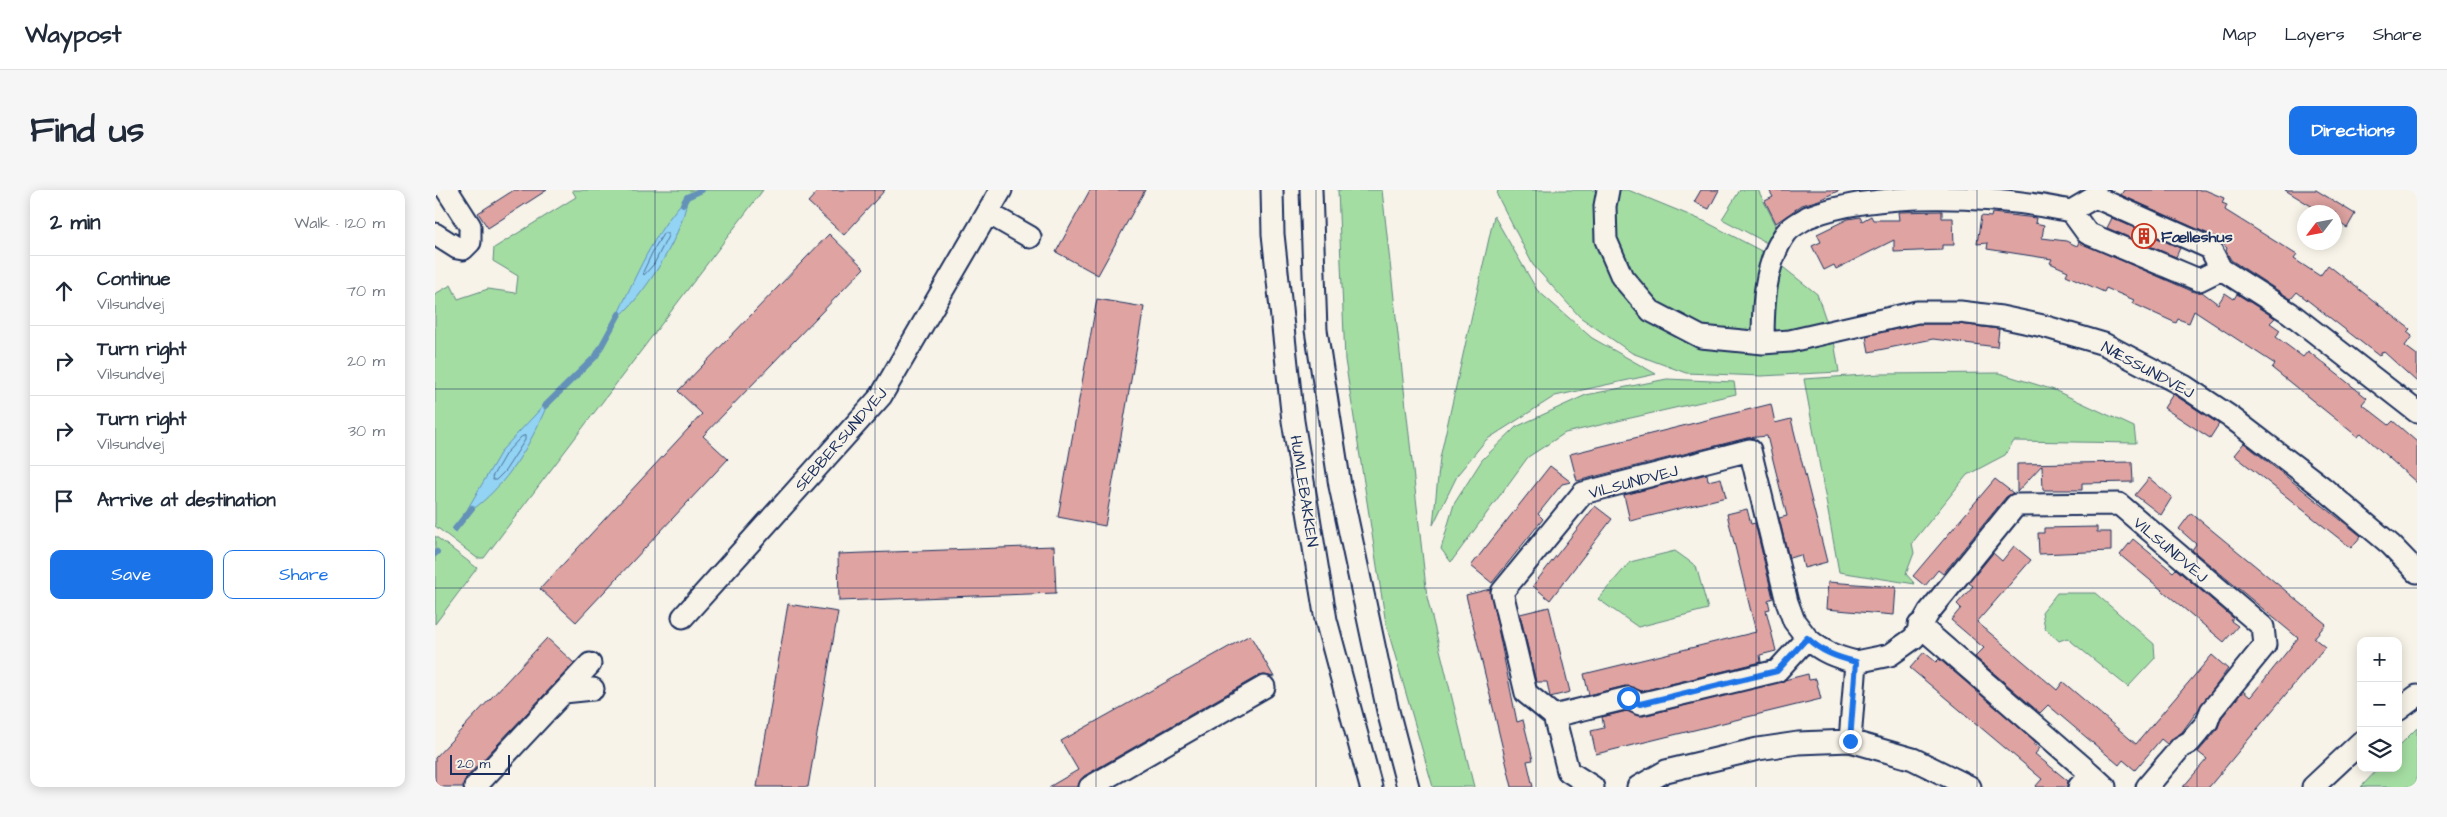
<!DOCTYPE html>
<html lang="en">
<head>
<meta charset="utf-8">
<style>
	body { margin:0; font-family:"Architects Daughter",sans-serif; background:#f6f6f7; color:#1f2937 }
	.controls { position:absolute; right:15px; bottom:15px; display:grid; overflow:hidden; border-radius:10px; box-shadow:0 2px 12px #0003 }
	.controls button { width:45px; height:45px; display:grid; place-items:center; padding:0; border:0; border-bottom:1px solid #e0e1e3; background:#fff; color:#1f2937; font:25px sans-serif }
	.compass { position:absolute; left:1862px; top:15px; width:45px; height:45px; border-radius:50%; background:#fff; box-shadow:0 2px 12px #0003; rotate:238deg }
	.scale { position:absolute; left:15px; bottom:12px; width:60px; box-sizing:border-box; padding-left:5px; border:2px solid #1b2f5e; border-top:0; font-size:14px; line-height:18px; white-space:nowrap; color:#1b2f5e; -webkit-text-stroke:4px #f7f3e8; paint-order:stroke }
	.stop { position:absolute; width:15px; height:15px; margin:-11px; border:4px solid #1a73e8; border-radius:50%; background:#fff }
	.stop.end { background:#1a73e8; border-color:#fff; box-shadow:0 1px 5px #0008 }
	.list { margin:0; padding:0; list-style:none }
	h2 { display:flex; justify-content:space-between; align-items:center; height:65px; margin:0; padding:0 20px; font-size:21px }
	h2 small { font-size:16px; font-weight:400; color:#747a83 }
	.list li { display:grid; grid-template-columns:32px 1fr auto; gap:15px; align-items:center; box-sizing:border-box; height:70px; padding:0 20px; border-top:1px solid #e0e1e3 }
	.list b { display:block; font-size:19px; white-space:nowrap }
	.list p { margin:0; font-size:16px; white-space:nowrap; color:#747a83 }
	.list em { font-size:16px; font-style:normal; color:#747a83 }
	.actions { display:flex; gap:10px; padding:15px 20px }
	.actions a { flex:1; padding:11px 0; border:1px solid #1a73e8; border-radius:10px; text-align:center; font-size:18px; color:#1a73e8 }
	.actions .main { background:#1a73e8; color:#fff }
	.icon { flex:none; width:28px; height:28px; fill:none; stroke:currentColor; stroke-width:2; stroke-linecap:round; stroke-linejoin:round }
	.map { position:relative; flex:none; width:1982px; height:597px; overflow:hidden; border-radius:10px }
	header { display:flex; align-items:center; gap:30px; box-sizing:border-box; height:70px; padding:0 25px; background:#fff; border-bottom:1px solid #e0e1e3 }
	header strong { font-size:24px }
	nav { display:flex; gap:28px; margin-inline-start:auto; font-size:18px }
	.intro { display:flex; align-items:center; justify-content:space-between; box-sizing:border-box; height:120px; padding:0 30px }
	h1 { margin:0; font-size:35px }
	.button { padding:12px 22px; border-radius:10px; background:#1a73e8; color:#fff; font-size:18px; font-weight:700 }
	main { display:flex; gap:30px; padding:0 30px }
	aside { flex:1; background:#fff; border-radius:10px; box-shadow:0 2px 12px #0003 }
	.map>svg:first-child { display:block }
	.green { fill:#a4dda2; stroke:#608680 }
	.water { fill:#93d3f4; stroke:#6391b8 }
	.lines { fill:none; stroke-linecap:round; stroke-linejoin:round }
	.shore { stroke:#4b719a; stroke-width:1 }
	.stream { stroke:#6391b8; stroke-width:6 }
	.building { fill:#dfa4a2; stroke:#1b2f5e }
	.minor-casing { stroke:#1b2f5e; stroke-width:25 }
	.minor { stroke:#f7f3e8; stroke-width:21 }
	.route { stroke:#1a73e8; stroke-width:6 }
	.grid { fill:none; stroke:#1b2f5e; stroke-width:1; stroke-opacity:0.55 }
	.labels { text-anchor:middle; stroke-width:4; stroke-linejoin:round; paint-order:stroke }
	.poi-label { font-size:16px; font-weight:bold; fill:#1b2f5e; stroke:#f7f3e8; text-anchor:start }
	.street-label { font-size:16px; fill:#1b2f5e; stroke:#f7f3e8 }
</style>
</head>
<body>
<header>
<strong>Waypost</strong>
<nav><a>Map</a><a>Layers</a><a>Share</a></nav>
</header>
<div class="intro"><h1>Find us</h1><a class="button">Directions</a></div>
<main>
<aside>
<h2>2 min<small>Walk · 120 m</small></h2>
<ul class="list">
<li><svg class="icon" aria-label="ahead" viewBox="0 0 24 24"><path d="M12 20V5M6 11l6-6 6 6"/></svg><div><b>Continue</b><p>Vilsundvej</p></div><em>70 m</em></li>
<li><svg class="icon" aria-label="right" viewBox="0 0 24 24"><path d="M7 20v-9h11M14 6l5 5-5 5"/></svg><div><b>Turn right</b><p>Vilsundvej</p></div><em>20 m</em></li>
<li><svg class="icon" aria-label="right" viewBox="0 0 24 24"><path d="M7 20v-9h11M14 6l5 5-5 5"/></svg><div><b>Turn right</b><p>Vilsundvej</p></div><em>30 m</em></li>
<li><svg class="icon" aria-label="arrive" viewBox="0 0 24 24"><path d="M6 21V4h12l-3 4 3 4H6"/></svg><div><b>Arrive at destination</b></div></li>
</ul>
<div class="actions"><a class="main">Save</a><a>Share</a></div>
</aside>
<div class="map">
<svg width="1982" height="597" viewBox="0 0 1982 597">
	<rect width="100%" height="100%" fill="#f7f3e8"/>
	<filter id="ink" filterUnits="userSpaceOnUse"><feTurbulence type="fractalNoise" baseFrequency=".02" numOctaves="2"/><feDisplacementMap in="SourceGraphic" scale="10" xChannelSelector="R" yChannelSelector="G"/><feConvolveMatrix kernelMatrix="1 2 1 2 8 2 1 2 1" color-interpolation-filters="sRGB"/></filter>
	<g filter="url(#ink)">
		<path class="green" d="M137,0H328L49,368H42L0,336V104L16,95L23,109L53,99L81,103L83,86L58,71L59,58L141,7Z
			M903,0H947L992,407L1039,597H998L951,434L910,170Z
			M1063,0H1165L1183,97L1300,160L1339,163L1399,151L1404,182L1326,186L1251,183L1197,163L1145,127L1098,75L1062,5Z
			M1179,0H1193L1271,32L1332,64L1317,144L1265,142L1216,113L1193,86L1177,50Z
			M1305,0H1323L1341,35L1332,53L1287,29Z
			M1059,26L1102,100L1157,148L1221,184L1120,206L1051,250L1023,284L998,335L1005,268Z
			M1344,74L1382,104L1393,136L1348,145L1337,136Z
			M1564,183L1619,200L1699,237L1701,253L1579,251L1570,265L1532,285L1477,353L1479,363L1471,384L1480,394L1404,382L1369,189L1445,184Z
			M1232,189L1299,192L1301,204L1130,243L1093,267L1016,372L1006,359L1019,314L1047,270L1081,237L1151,205Z
			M0,346L42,378L0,434Z
			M1240,361L1261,376L1273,419L1203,437L1163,409L1195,372Z
			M1660,403L1719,454L1720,468L1693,497L1632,448L1624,451L1610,438L1607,422L1622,403Z
			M1982,538V597H1926L1944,578H1963V557Z"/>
		<path class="water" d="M252,7C251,41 207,110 180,130C201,86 218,43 252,7Z
			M114,210C97,253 72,296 33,323V318L67,260Z"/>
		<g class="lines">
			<path class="shore" d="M229,43H233V46L219,74L209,85L208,82L219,59Z
				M90,246V250L70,281L61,290H58L57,287L71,263L86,247Z"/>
			<path class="stream" d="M248,14L252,7L267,0
				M110,216L161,166L184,124
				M20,339L37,318
				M0,364L2,362"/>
		</g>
		<path class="building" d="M79,0H112L53,38L43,23Z
			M384,0H450L409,45L373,12Z
			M655,0H710L663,85L621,62Z
			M1266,0H1284L1274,19L1259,12Z
			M1334,0H1405L1384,10L1367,15L1341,33L1330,11L1338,7Z
			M1689,0H1770L1789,8L1787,13L1792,15L1790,20L1862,65L1859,69L1885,86L1893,75L1975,139L1972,142L1977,146L1970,156L1982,165V192L1948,161L1944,166L1862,102L1856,109L1796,70L1791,61L1792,58L1780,47L1686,5Z
			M1850,0H1881L1920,24L1912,38L1900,30V22H1886Z
			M1507,21V28H1518L1519,55H1507V60L1459,62V50L1401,79L1399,75L1389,80L1377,56L1386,52L1382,44L1413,29L1425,27L1427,31L1436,26L1438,30H1464L1463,22Z
			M1557,23L1601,28L1600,33L1609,35L1607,48L1631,51L1642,56L1644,52L1759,102H1767L1783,114L1790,103L1799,109L1802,104L1840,128L1835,133L1845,140L1841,147L1868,167L1873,161L1932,208L1927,214L1954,235L1958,231L1982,252V293L1926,243L1923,247L1837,178L1840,174L1759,121L1754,133L1743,129L1741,133L1697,113L1699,110L1671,98L1669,102L1631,85L1633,81L1615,73L1617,69L1552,59L1553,53L1542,54L1546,26L1556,27Z
			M1677,28L1745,58L1741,67L1672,38Z
			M394,44L429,78L268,246L293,269L141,432L105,399L267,224L243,201Z
			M662,109L709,117L670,336L623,327Z
			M1483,134H1524L1564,139L1562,157L1498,149L1434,162L1431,146Z
			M1738,204L1784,234L1775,248L1729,218Z
			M1336,214L1340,233L1356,229L1392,372L1369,378L1366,365L1354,368L1344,328L1352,326L1332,246L1312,248L1142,291L1135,264Z
			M1809,253L1926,346L1916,358L1799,265Z
			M1697,272L1698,292L1647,293V300H1608L1607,275L1582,302V274Z
			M1115,276L1136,292L1127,294L1103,324L1108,329L1057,393L1036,376Z
			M1272,284L1273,291L1286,288L1291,307L1195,331L1189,305Z
			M1714,288L1737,307L1726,325L1700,305Z
			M1560,289L1578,303L1571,307L1508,384L1503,380L1490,396L1478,386Z
			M1160,316L1177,329L1115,410L1098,396L1100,393Z
			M1312,319L1316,334L1320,333L1338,408L1333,410L1335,419L1331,420L1341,461L1325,465L1326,472L1207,501L1190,496L1154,505L1149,484L1321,442L1292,324Z
			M1756,323L1891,434L1879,448L1890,457L1774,597H1748L1772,569L1763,562L1782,540L1787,527L1808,501L1815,507L1817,505L1863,448L1757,360L1761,354L1744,339Z
			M1662,337V342H1676V361L1604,364L1603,343H1609V338Z
			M1698,349L1738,382L1741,379L1798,428L1796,431L1803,436L1789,452L1685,365Z
			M619,356L621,403L404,411L403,364Z
			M1579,356L1596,370L1542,432L1622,500L1628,492L1701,554L1777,465L1793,479L1747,542L1732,554L1726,549L1700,580L1688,570L1684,575L1613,515L1605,523L1540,467L1549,458L1516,430L1526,418L1522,414L1538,396L1534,393L1558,363L1567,371Z
			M1393,392L1461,397L1459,425L1391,419Z
			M1055,399L1082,532L1088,530L1098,570L1092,571L1098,597H1077L1031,405Z
			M353,414L403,422L373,597H322Z
			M1114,417L1135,502L1115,507L1112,492H1101L1085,424Z
			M815,445L839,487L830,485L823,486L649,586L643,597H614L643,580L626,551Z
			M112,448L139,473L31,588L28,597H0V568Z
			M1489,462L1501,472L1504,469L1601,552L1599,554L1605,558L1600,564L1633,591L1632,597H1600L1607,589L1475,478Z
			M1373,484L1374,490L1381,489L1386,509L1161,564L1156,541L1169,538L1167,527L1192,521L1208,526Z"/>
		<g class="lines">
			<defs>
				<path id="minor" d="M837,0L838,44L858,231L891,430L936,597
					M876,0L881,140L905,296L953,521L973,597
					M1173,0L1170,16L1171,50L1187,87L1216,121L1266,147L1328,153L1355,151L1482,122H1525L1566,127L1608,136L1669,154L1749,196L1797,228L1887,297L1956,355L1982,382
					M1636,21L1660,7L1775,58L1786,79
					M553,23L595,47
					M0,44L22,58L28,59L35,52V36L12,0
					M1328,153C1328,118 1329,73 1351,43C1356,36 1366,32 1373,27C1443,0 1558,5 1636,21L1652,43L1764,90L1786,79L1855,123L1982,222
					M248,427L446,206L566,0
					M1484,435L1656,584
					M1372,448L1359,431L1352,412L1315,260L1148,303L1067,402L1091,503L1119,526L1193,508L1205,514L1342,481L1372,448C1387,462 1401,467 1421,472
					M129,502L158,499
					M1963,520L1982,506
					M1119,526L1133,581L1158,597
					M1415,551L1421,472L1455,465L1479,448L1494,422L1581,315L1684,314L1828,437L1830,455L1776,521L1772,532L1755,552L1746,557L1712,597
					M40,597L155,474
					M655,597L829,497
					M1203,597L1231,581L1323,559L1363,553L1415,551L1478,569L1535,597
					M1644,597L1656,584L1670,597
					M1878,597L1926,552"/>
			</defs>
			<use href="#minor" class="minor-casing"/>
			<use href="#minor" class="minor"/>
		</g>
	</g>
	<g class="lines" filter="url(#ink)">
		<path class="route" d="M1193,508L1205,514L1342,481L1372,448C1387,462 1401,467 1421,472L1415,551"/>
	</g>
	<path class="grid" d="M220,0V597M440,0V597M661,0V597M881,0V597M1101,0V597M1321,0V597M1542,0V597M1762,0V597M0,199H1982M0,398H1982"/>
	<defs>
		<symbol id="building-ring" viewBox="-11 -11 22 22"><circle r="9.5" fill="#f7f3e8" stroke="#c8321e" stroke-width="1.5"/><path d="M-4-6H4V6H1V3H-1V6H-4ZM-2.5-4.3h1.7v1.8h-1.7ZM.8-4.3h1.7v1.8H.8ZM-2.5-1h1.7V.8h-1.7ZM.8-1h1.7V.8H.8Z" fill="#c8321e"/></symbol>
	</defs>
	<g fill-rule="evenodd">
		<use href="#building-ring" x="1695" y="32" width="28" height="28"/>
	</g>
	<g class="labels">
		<g class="poi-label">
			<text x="1726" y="52">Fælleshus</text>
		</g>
		<g class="street-label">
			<text transform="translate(1713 179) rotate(28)" y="6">NÆSSUNDVEJ</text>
			<text transform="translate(405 249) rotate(-49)" y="6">SEBBERSUNDVEJ</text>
			<text transform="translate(1198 291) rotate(-15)" y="6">VILSUNDVEJ</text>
			<text transform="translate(870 301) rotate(81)" y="6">HUMLEBAKKEN</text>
			<text transform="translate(1736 359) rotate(40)" y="6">VILSUNDVEJ</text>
		</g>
	</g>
</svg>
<div class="controls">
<button>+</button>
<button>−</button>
<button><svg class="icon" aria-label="layers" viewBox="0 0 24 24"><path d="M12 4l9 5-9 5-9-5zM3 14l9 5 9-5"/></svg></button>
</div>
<svg class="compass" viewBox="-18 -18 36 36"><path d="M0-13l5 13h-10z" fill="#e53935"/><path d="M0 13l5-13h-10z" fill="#747a83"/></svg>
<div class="scale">20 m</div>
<div class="stop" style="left:1193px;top:508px"></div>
<div class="stop end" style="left:1415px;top:551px"></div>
</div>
</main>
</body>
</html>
